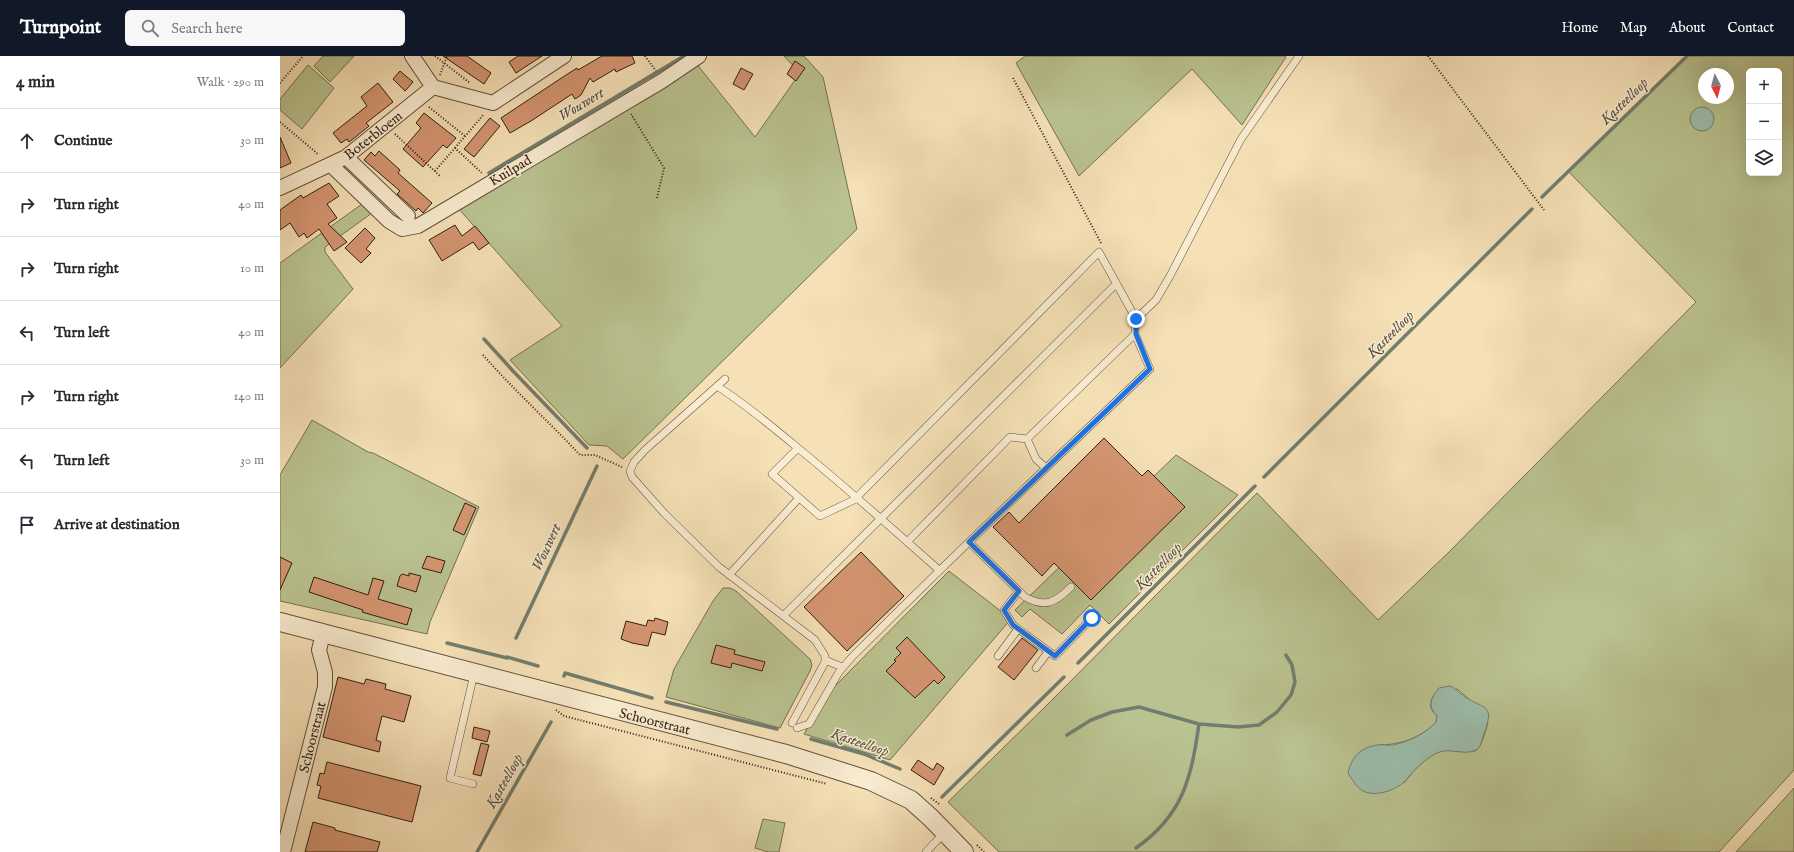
<!DOCTYPE html>
<html lang="en">
<head>
<meta charset="utf-8">
<style>
	body { margin:0; font-family:"IM FELL English",serif; background:#f7f7f7; color:#2b2b33 }
	.controls { position:absolute; right:12px; top:12px; display:grid; overflow:hidden; border-radius:6px; box-shadow:0 4px 16px #0002 }
	.controls button { width:36px; height:36px; display:grid; place-items:center; padding:0; border:0; border-bottom:1px solid #e1e1e2; background:#fff; color:#2b2b33; font:20px sans-serif }
	.compass { position:absolute; left:1418px; top:12px; width:36px; height:36px; border-radius:50%; background:#fff; box-shadow:0 4px 16px #0002; rotate:174deg }
	.stop { position:absolute; width:12px; height:12px; margin:-9px; border:3px solid #1a73e8; border-radius:50%; background:#fff }
	.stop.end { background:#1a73e8; border-color:#fff; box-shadow:0 1px 4px #0008 }
	.list { margin:0; padding:0; list-style:none }
	h2 { display:flex; justify-content:space-between; align-items:center; height:52px; margin:0; padding:0 16px; font-size:17px }
	h2 small { font-size:13px; font-weight:400; color:#7c7c81 }
	.list li { display:grid; grid-template-columns:26px 1fr auto; gap:12px; align-items:center; box-sizing:border-box; height:64px; padding:0 16px; border-top:1px solid #e1e1e2 }
	.list b { display:block; font-size:15px; white-space:nowrap }
	.list em { font-size:13px; font-style:normal; color:#7c7c81 }
	.icon { flex:none; width:22px; height:22px; fill:none; stroke:currentColor; stroke-width:2; stroke-linecap:round; stroke-linejoin:round }
	.map { position:relative; flex:none; width:1514px; height:796px; overflow:hidden }
	header { display:flex; align-items:center; gap:24px; box-sizing:border-box; height:56px; padding:0 20px; background:#111827; color:#fff }
	header strong { font-size:19px }
	nav { display:flex; gap:22px; margin-inline-start:auto; font-size:14px }
	.search { width:280px; height:36px; background:#f7f7f7; display:flex; align-items:center; gap:10px; box-sizing:border-box; padding:0 14px; border-radius:6px; color:#7c7c81; font-size:15px }
	main { display:flex }
	aside { flex:1; background:#fff }
	.map>svg:first-child { display:block }
	.green { fill:#bac390; stroke:#757152; fill-rule:evenodd }
	.water { fill:#9dbeac; stroke:#717e6f }
	.lines { fill:none; stroke-linecap:round; stroke-linejoin:round }
	.stream { stroke:#717e6f; stroke-width:3.5 }
	.building { fill:#d59672; stroke:#301f14 }
	.service-casing { stroke:#62503d; stroke-width:8 }
	.minor-casing { stroke:#62503d; stroke-width:16 }
	.tertiary-casing { stroke:#62503d; stroke-width:20 }
	.path { stroke:#301f14; stroke-width:2; stroke-dasharray:1 2; stroke-linecap:butt }
	.service { stroke:#f9ecd0; stroke-width:7 }
	.minor { stroke:#f9ecd0; stroke-width:14 }
	.tertiary { stroke:#f9ecd0; stroke-width:18 }
	.route { stroke:#1a73e8; stroke-width:5 }
	.labels { text-anchor:middle; stroke-width:3; stroke-linejoin:round; paint-order:stroke }
	.street-label { font-size:14px; fill:#301f14; stroke:#f9ecd0 }
	.water-label { font-size:15px; font-style:italic; fill:#514f42; stroke:#f9ecd0 }
</style>
</head>
<body>
<header>
<strong>Turnpoint</strong>
<div class="search"><svg class="icon" aria-label="search" viewBox="0 0 24 24"><circle cx="10" cy="10" r="6"/><path d="M15 15l6 6"/></svg>Search here</div>
<nav><a>Home</a><a>Map</a><a>About</a><a>Contact</a></nav>
</header>
<main>
<aside>
<h2>4 min<small>Walk · 290 m</small></h2>
<ul class="list">
<li><svg class="icon" aria-label="ahead" viewBox="0 0 24 24"><path d="M12 20V5M6 11l6-6 6 6"/></svg><div><b>Continue</b></div><em>30 m</em></li>
<li><svg class="icon" aria-label="right" viewBox="0 0 24 24"><path d="M7 20v-9h11M14 6l5 5-5 5"/></svg><div><b>Turn right</b></div><em>40 m</em></li>
<li><svg class="icon" aria-label="right" viewBox="0 0 24 24"><path d="M7 20v-9h11M14 6l5 5-5 5"/></svg><div><b>Turn right</b></div><em>10 m</em></li>
<li><svg class="icon" aria-label="left" viewBox="0 0 24 24"><path d="M17 20v-9H6M10 6l-5 5 5 5"/></svg><div><b>Turn left</b></div><em>40 m</em></li>
<li><svg class="icon" aria-label="right" viewBox="0 0 24 24"><path d="M7 20v-9h11M14 6l5 5-5 5"/></svg><div><b>Turn right</b></div><em>140 m</em></li>
<li><svg class="icon" aria-label="left" viewBox="0 0 24 24"><path d="M17 20v-9H6M10 6l-5 5 5 5"/></svg><div><b>Turn left</b></div><em>30 m</em></li>
<li><svg class="icon" aria-label="arrive" viewBox="0 0 24 24"><path d="M6 21V4h12l-3 4 3 4H6"/></svg><div><b>Arrive at destination</b></div></li>
</ul>
</aside>
<div class="map">
<svg width="1514" height="796" viewBox="0 0 1514 796">
	<rect width="100%" height="100%" fill="#f6e1b7"/>
	<filter id="stains"><feTurbulence type="fractalNoise" baseFrequency=".005" numOctaves="4"/><feColorMatrix values="0 0 0 0 .2 0 0 0 0 .09 0 0 0 0 .02 0 0 0 .5 -.17"/></filter>
	<radialGradient id="worn" r=".72"><stop offset=".6" stop-color="#630" stop-opacity="0"/><stop offset="1" stop-color="#630" stop-opacity=".3"/></radialGradient>
	<path class="green" d="M43,0H74L50,26L34,10Z
		M504,0H524L543,21L577,173L343,403L327,390L309,389L230,304L282,270L178,152L416,7L475,81L520,17Z
		M745,0H1005L1006,1L962,69L912,13L799,120L736,7Z
		M1408,0H1514V714L1439,796H719L668,746L769,647L977,437L1098,564L1169,496L1416,246L1288,115ZM1469,15H1499V117H1469ZM1424,18H1448V42H1424ZM1177,633L1189,643L1208,667C1206,673 1201,693 1195,695C1186,697 1176,694 1167,694C1150,695 1134,714 1124,727L1098,689C1120,689 1141,682 1156,666L1157,660C1149,653 1149,647 1154,639Z
		M28,9L54,32L22,73L0,54V43Z
		M82,148L92,157L45,191V196L73,233L0,312V207Z
		M32,364L88,396L93,397L199,451L150,566L147,578L0,545V419Z
		M896,399L958,439L829,568L810,549L782,578L750,553L742,561L735,554Z
		M669,515L731,563L610,704L524,678L551,634Z
		M443,532H450L456,535L530,603L532,609L530,615L500,672L386,641L394,613L433,545Z
		M1514,732V796H1456Z
		M483,763L505,767L499,796H488L475,792Z"/>
	<path class="water" d="M1410 63a12 12 0 1 1 24 0a12 12 0 1 1-24 0Z
		M1170,630C1176,633 1179,637 1185,641C1205,654 1215,647 1204,678C1202,683 1201,692 1196,694C1184,700 1169,691 1157,697C1149,701 1139,709 1133,716C1129,719 1127,724 1123,727C1113,735 1095,741 1083,735C1076,731 1072,723 1068,717C1072,700 1080,692 1097,689C1102,688 1108,690 1113,689C1130,685 1145,678 1156,666L1157,660C1147,650 1151,642 1159,632Z"/>
	<g class="lines">
		<path class="stream" d="M209,117L404,0
			M1262,141L1407,0
			M204,283L233,315L307,392
			M984,421L1252,153
			M236,582L317,410
			M167,587L227,602
			M227,601L258,610
			M798,607L975,430
			M284,620L285,617L372,642
			M386,646L497,673
			M787,679L811,664L832,656L859,651L919,668L958,671L979,669L997,656L1011,639L1015,626L1012,609L1006,599
			M531,683L584,698L620,713
			M662,741L784,621
			M856,792C903,759 911,723 919,668
			M197,796L271,666"/>
	</g>
	<path class="building" d="M163,0H187L211,17L204,28Z
		M238,0H262L236,17L229,6Z
		M322,0H352L355,7L336,16L335,13L313,26L310,22L301,39L295,43L292,38L251,65L230,77L221,62L286,19L297,12L298,14Z
		M515,5L525,12L516,25L507,18Z
		M461,12L473,18L464,34L453,28Z
		M120,15L133,26L125,35L113,23Z
		M98,27L113,46L86,67L89,70L73,83L69,86L67,83L61,87L53,77L87,50L81,41Z
		M144,57L176,82L167,92L163,89L143,111L123,93L141,72L136,67Z
		M210,62L220,70L194,101L184,93Z
		M0,81L11,107L0,112Z
		M99,95L120,114L118,117L152,147L143,157L138,152L136,155L117,138L120,135L84,104L91,96L95,100Z
		M49,127L59,140L47,148L57,162L48,168L67,186L54,195L39,173L27,182L24,177L19,181L10,167L0,174V154L21,139L23,142Z
		M175,169L182,180L195,170L209,187L199,194L193,186L162,205L149,184Z
		M85,172L95,182L86,193L91,197L81,207L65,192Z
		M824,382L862,420L868,414L905,451L811,544L774,507L762,520L713,471L729,456L739,467Z
		M185,447L196,452L184,479L173,474Z
		M581,496L624,540L567,595L524,551Z
		M147,500L165,505L161,517L142,512Z
		M0,501L12,507L0,534Z
		M129,517L141,520L136,536L117,530L120,520L122,518L129,520Z
		M34,521L88,539L93,522L104,525L98,543L132,553L127,569L82,556L83,554L29,536Z
		M375,562L388,566L385,579L372,576L368,590L352,587L341,583L346,565L366,570L368,564L374,565Z
		M627,581L665,621L658,628L654,624L635,642L606,615L616,605L614,604L621,597L616,592Z
		M742,582L758,594L734,624L718,611Z
		M436,589L455,594L454,598L485,606L482,615L452,607L451,612L431,607Z
		M58,621L84,628L86,623L106,628L105,633L131,640L124,666L102,660L96,684L101,686L99,696L43,681Z
		M194,671L210,675L207,686L192,682Z
		M201,687L209,689L201,720L193,718Z
		M638,704L653,714L657,707L664,712L654,729L631,714Z
		M47,706L141,730L132,766L38,742L41,730L37,729L40,717L44,718Z
		M33,766L55,772V774L100,786L97,796H25Z"/>
	<g class="lines">
		<defs>
			<path id="service" d="M856,263L876,244L890,220L961,83L1019,0
				M445,323L365,394L354,406L350,415L352,421L384,457L439,511L535,584L545,600V606L512,667
				M437,330C468,350 495,373 524,397C570,435 614,474 659,514
				M518,392L492,418L540,460L578,442
				M577,441L819,196L856,263L855,278
				M627,486L730,381L747,383
				M689,486L745,541C765,552 775,547 791,531
				M449,519L519,442
				M739,535L724,554L733,569L775,600L812,562
				M504,559L836,228
				M718,600L738,573
				M545,604L562,611
				M756,612L768,596
				M517,672L529,668L559,616L572,601C636,537 701,474 766,412L870,313L855,278L747,383L756,403L766,412
				M193,728L170,722L194,618
				M646,796L665,776"/>
			<path id="minor" d="M132,0L153,31
				M66,101L128,160
				M51,109L109,165L122,173L138,170L382,25L419,0
				M0,132L66,101L153,31L213,47L284,0
				M3,796L45,631V616L39,594L43,578"/>
			<path id="tertiary" d="M0,566L506,698L591,725L631,744L651,762L684,796"/>
		</defs>
		<use href="#service" class="service-casing"/>
		<use href="#minor" class="minor-casing"/>
		<use href="#tertiary" class="tertiary-casing"/>
		<path class="path" d="M155,0L190,27
			M365,0L376,15
			M1148,0L1264,154
			M160,19L167,0
			M733,22L821,187
			M0,27L23,0
			M149,51L185,80
			M351,58L384,112L377,142
			M0,66L39,99
			M115,78L161,121
			M175,92L204,58
			M155,115L175,92L203,118
			M203,299C234,334 268,365 300,399H315L342,411
			M276,654L284,660L547,728
			M651,742L659,748
			M697,789L704,796"/>
		<use href="#service" class="service"/>
		<use href="#minor" class="minor"/>
		<use href="#tertiary" class="tertiary"/>
	</g>
	<g class="lines">
		<path class="route" d="M812,562L775,600L733,569L724,554L739,535L689,486L870,313L856,278V263"/>
	</g>
	<g class="labels">
		<g class="street-label">
			<text transform="translate(93 79) rotate(-38)" y="5">Boterbloem</text>
			<text transform="translate(230 114) rotate(-31)" y="5">Kuilpad</text>
			<text transform="translate(375 665) rotate(14)" y="5">Schoorstraat</text>
			<text transform="translate(32 681) rotate(-76)" y="5">Schoorstraat</text>
		</g>
		<g class="water-label">
			<text transform="translate(1344 45) rotate(-44)" y="5">Kasteelloop</text>
			<text transform="translate(301 48) rotate(-31)" y="5">Wouwert</text>
			<text transform="translate(1110 278) rotate(-45)" y="5">Kasteelloop</text>
			<text transform="translate(266 491) rotate(-65)" y="5">Wouwert</text>
			<text transform="translate(878 510) rotate(-45)" y="5">Kasteelloop</text>
			<text transform="translate(580 686) rotate(19)" y="5">Kasteelloop</text>
			<text transform="translate(224 725) rotate(-60)" y="5">Kasteelloop</text>
		</g>
	</g>
	<rect width="100%" height="100%" filter="url(#stains)"/>
	<rect width="100%" height="100%" fill="url(#worn)"/>
</svg>
<div class="controls">
<button>+</button>
<button>−</button>
<button><svg class="icon" aria-label="layers" viewBox="0 0 24 24"><path d="M12 4l9 5-9 5-9-5zM3 14l9 5 9-5"/></svg></button>
</div>
<svg class="compass" viewBox="-18 -18 36 36"><path d="M0-13l5 13h-10z" fill="#e53935"/><path d="M0 13l5-13h-10z" fill="#7c7c81"/></svg>
<div class="stop" style="left:812px;top:562px"></div>
<div class="stop end" style="left:856px;top:263px"></div>
</div>
</main>
</body>
</html>
